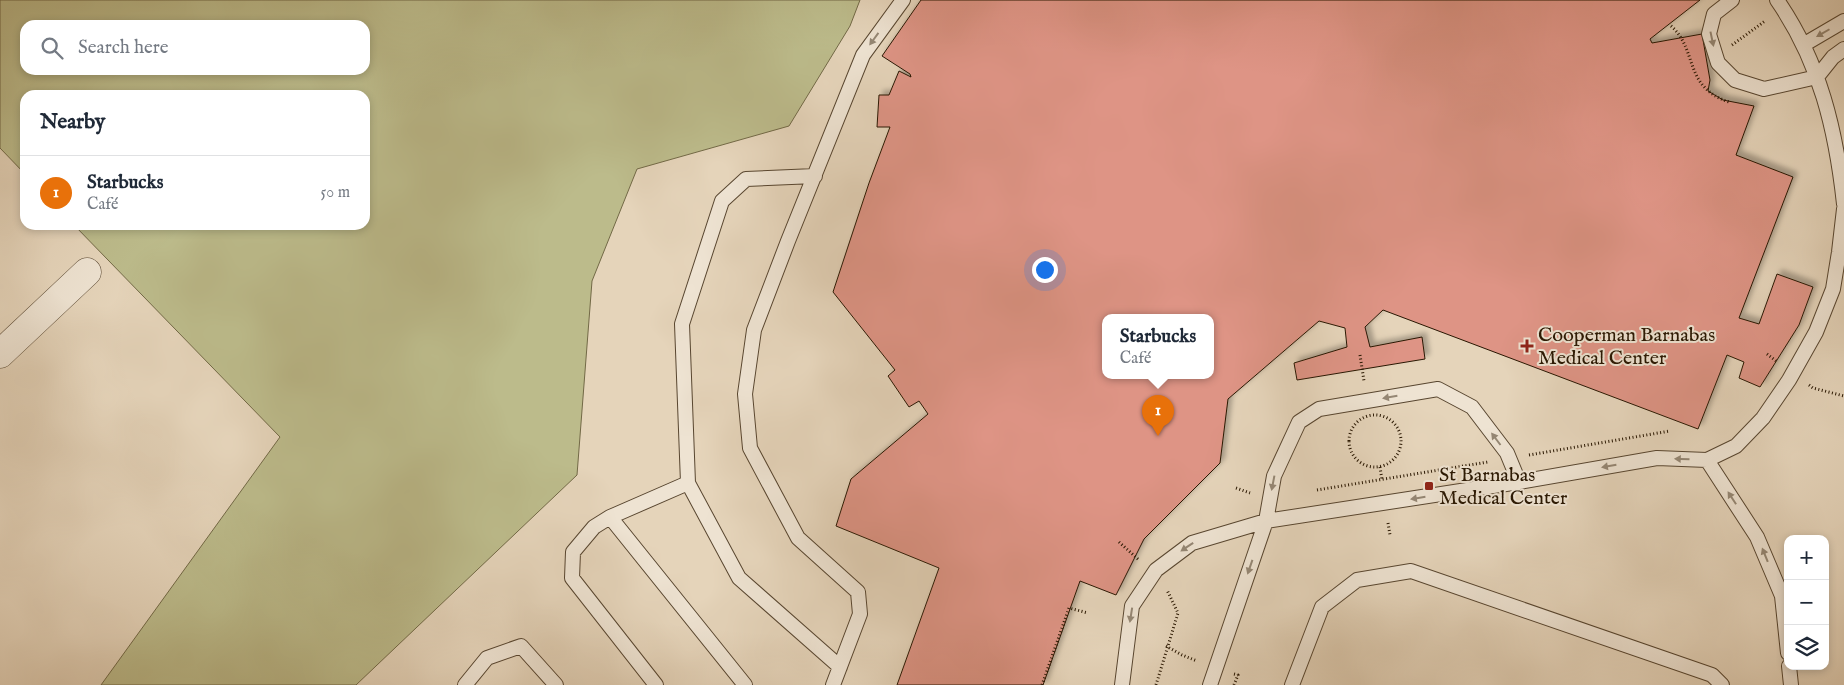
<!DOCTYPE html>
<html lang="en">
<head>
<meta charset="utf-8">
<style>
	body { margin:0; font-family:"IM FELL English",serif; background:#f2f2f3; color:#1f2937 }
	.controls { position:absolute; right:15px; bottom:15px; display:grid; overflow:hidden; border-radius:10px; box-shadow:0 2px 8px #0003 }
	.controls button { width:45px; height:45px; display:grid; place-items:center; padding:0; border:0; border-bottom:1px solid #e0e1e3; background:#fff; color:#1f2937; font:25px sans-serif }
	.you { position:absolute; left:1044px; top:269px; width:18px; height:18px; margin:-12px; border:4px solid #fff; border-radius:50%; background:#1a73e8; box-shadow:0 0 0 8px #1a73e833 }
	.badge { display:grid; place-items:center; width:32px; height:32px; border-radius:50%; background:#8f2418; color:#fff; font-size:16px; font-weight:700 }
	.pin { position:absolute; translate:-50% -41px; filter:drop-shadow(0 1px 2px #0008) }
	.pin::after { content:''; position:absolute; top:26px; width:18px; height:15px; background:inherit; clip-path:polygon(0 0,100% 0,50% 100%) }
	.popup { position:absolute; left:1102px; top:314px; width:112px; height:65px; box-sizing:border-box; display:grid; place-content:center; border-radius:10px; background:#fff; filter:drop-shadow(0 1px 4px #0005); font-size:16px; white-space:nowrap; color:#747a83 }
	.popup b { font-size:19px; color:#1f2937 }
	.popup::after { content:''; position:absolute; left:50%; top:100%; margin-left:-10px; border:10px solid transparent; border-top-color:#fff }
	.list { margin:0; padding:0; list-style:none }
	h2 { display:flex; justify-content:space-between; align-items:center; height:65px; margin:0; padding:0 20px; font-size:21px }
	h2 small { font-size:16px; font-weight:400; color:#747a83 }
	.list li { display:grid; grid-template-columns:32px 1fr auto; gap:15px; align-items:center; box-sizing:border-box; height:75px; padding:0 20px; border-top:1px solid #e0e1e3 }
	.list b { display:block; font-size:19px; white-space:nowrap }
	.list p { margin:0; font-size:16px; white-space:nowrap; color:#747a83 }
	.list em { font-size:16px; font-style:normal; color:#747a83 }
	.icon { flex:none; width:28px; height:28px; fill:none; stroke:currentColor; stroke-width:2; stroke-linecap:round; stroke-linejoin:round }
	.map { position:relative; flex:none; width:1844px; height:685px; overflow:hidden }
	.search { position:absolute; background:#fff; box-shadow:0 2px 8px #0003; left:20px; top:20px; width:350px; height:55px; display:flex; align-items:center; gap:12px; box-sizing:border-box; padding:0 18px; border-radius:15px; color:#747a83; font-size:19px }
	.panel { position:absolute; background:#fff; box-shadow:0 2px 8px #0003; left:20px; top:90px; width:350px; height:140px; border-radius:15px }
	.map>svg:first-child { display:block }
	.green { fill:#bcbb8b; stroke:#726946; fill-rule:evenodd }
	.building { fill:#de9485; stroke:#291702; fill-rule:evenodd; filter:url(#shadow) }
	.lines { fill:none; stroke-linecap:round; stroke-linejoin:round }
	.lane-casing { stroke:#584630; stroke-width:16 }
	.street-casing { stroke:#584630; stroke-width:29 }
	.path { stroke:#291702; stroke-width:3; stroke-dasharray:1 2.5; stroke-linecap:butt }
	.lane { stroke:#eee3d2; stroke-width:14 }
	.street { stroke:#eee3d2; stroke-width:28 }
	.oneway { fill:#958774 }
	.poi-dot { fill:#8f2418; stroke:#eee3d2; stroke-width:2 }
	.labels { text-anchor:middle; stroke-width:4; stroke-linejoin:round; paint-order:stroke }
	.poi-label { font-size:20px; fill:#291702; stroke:#eee3d2; text-anchor:start }
</style>
</head>
<body>
<div class="map">
<svg width="1844" height="685" viewBox="0 0 1844 685">
	<defs>
		<filter id="shadow"><feDropShadow dx="4.5" dy="-4.5" stdDeviation="2.5" flood-color="#0004"/></filter>
	</defs>
	<rect width="100%" height="100%" fill="#e5d4ba"/>
	<filter id="stains"><feTurbulence type="fractalNoise" baseFrequency=".004" numOctaves="4"/><feColorMatrix values="0 0 0 0 .2 0 0 0 0 .09 0 0 0 0 .02 0 0 0 .5 -.17"/></filter>
	<radialGradient id="worn" r=".72"><stop offset=".6" stop-color="#630" stop-opacity="0"/><stop offset="1" stop-color="#630" stop-opacity=".3"/></radialGradient>
	<path class="green" d="M0,0H860L850,26L789,126L637,169L592,281L577,475L356,685H101L280,437L74,225H365V95H25V174L0,148ZM25,25H365V70H25Z"/>
	<path class="building" d="M921,0H1700L1650,39L1652,43L1702,34L1710,80L1708,91L1723,100L1754,106L1736,155L1793,177L1739,318L1759,324L1777,274L1813,287L1799,325L1760,387L1739,378L1744,362L1727,355L1698,429L1383,310L1365,327L1370,347L1422,337L1425,359L1297,380L1294,363L1347,347L1345,328L1319,321L1228,399L1220,463L1144,539L1116,595L1080,581L1043,685H897L939,568L836,526L851,479L928,414L919,401L909,407L888,376L895,370L833,292L869,183L890,127H877L879,95H889L899,71L911,77L910,74L882,56ZM1106,317H1210V375H1106Z"/>
	<g class="lines">
		<defs>
			<path id="lane" d="M1732,0L1714,14L1709,34L1718,63L1735,80L1764,89L1817,77L1833,57L1844,49
				M1777,0C1820,62 1836,130 1844,204
				M1803,45L1844,21
				M815,176L746,179L722,201L682,324L688,483L739,578L840,667
				M1707,460L1757,537L1782,596L1788,653
				M610,517L745,685
				M1789,666L1791,685
				M465,685L487,658L521,646L556,685
				M656,685L572,578L573,552L594,527L610,517L688,483
				M833,685L860,614L858,592L798,538L750,448L745,394L754,330L788,241L863,55L903,0
				M1122,685L1132,606L1156,570L1192,543L1266,521L1519,482L1657,458L1707,460L1736,446L1763,418L1789,380L1816,332L1833,289L1839,252L1844,209
				M1210,685L1266,521L1274,476L1299,422L1319,409L1438,389L1472,407L1507,453L1519,482
				M1292,685L1322,607L1357,580L1411,571L1712,675L1722,685"/>
			<path id="street" d="M0,354L87,272"/>
		</defs>
		<use href="#lane" class="lane-casing"/>
		<use href="#street" class="street-casing"/>
		<path class="path" d="M1671,26C1698,49 1683,87 1729,102
			M1732,45L1765,21
			M1767,354L1776,361
			M1360,355L1364,381
			M1809,385L1813,388L1844,396
			M1349 441a26 26 0 1 1 52 0a26 26 0 1 1-52 0Z
			M1529,455L1670,431
			M1380,467L1382,480
			M1236,488L1250,493
			M1317,490L1488,462
			M1388,523L1390,535
			M1119,542L1139,560
			M1166,646L1182,655L1197,661
			M1234,674L1238,675L1234,685
			M1042,685L1069,608L1088,613
			M1156,685L1178,613L1167,590"/>
		<use href="#lane" class="lane"/>
		<use href="#street" class="street"/>
	</g>
	<defs><path id="oneway-solid" d="M-6-.8H1V-3.2L6.5 0L1 3.2V.8H-6Z" transform="scale(1.25)"/></defs>
	<g class="oneway">
		<use href="#oneway-solid" transform="translate(1823 33) rotate(150)"/>
		<use href="#oneway-solid" transform="translate(874 39) rotate(126)"/>
		<use href="#oneway-solid" transform="translate(1712 39) rotate(78)"/>
		<use href="#oneway-solid" transform="translate(1390 397) rotate(170)"/>
		<use href="#oneway-solid" transform="translate(1496 439) rotate(-127)"/>
		<use href="#oneway-solid" transform="translate(1682 459) rotate(-178)"/>
		<use href="#oneway-solid" transform="translate(1609 466) rotate(170)"/>
		<use href="#oneway-solid" transform="translate(1273 483) rotate(101)"/>
		<use href="#oneway-solid" transform="translate(1418 498) rotate(171)"/>
		<use href="#oneway-solid" transform="translate(1732 498) rotate(-123)"/>
		<use href="#oneway-solid" transform="translate(1187 547) rotate(146)"/>
		<use href="#oneway-solid" transform="translate(1765 555) rotate(-112)"/>
		<use href="#oneway-solid" transform="translate(1250 567) rotate(109)"/>
		<use href="#oneway-solid" transform="translate(1131 615) rotate(99)"/>
	</g>
	<g class="poi-dot">
		<path d="M1524.5 338.5h5v5h5v5h-5v5h-5v-5h-5v-5h5z"/>
		<rect x="1424" y="481" width="10" height="10" rx="2.5"/>
	</g>
	<g class="labels">
		<g class="poi-label">
			<text x="1538" y="341">Cooperman Barnabas<tspan x="1538" dy="23">Medical Center</tspan></text>
			<text x="1439" y="481">St Barnabas<tspan x="1439" dy="23">Medical Center</tspan></text>
		</g>
	</g>
	<rect width="100%" height="100%" filter="url(#stains)"/>
	<rect width="100%" height="100%" fill="url(#worn)"/>
</svg>
<div class="controls">
<button>+</button>
<button>−</button>
<button><svg class="icon" aria-label="layers" viewBox="0 0 24 24"><path d="M12 4l9 5-9 5-9-5zM3 14l9 5 9-5"/></svg></button>
</div>
<div class="you"></div>
<div class="pin badge" style="left:1158px;top:436px;background:#e8710a">1</div>
<div class="popup"><b>Starbucks</b>Café</div>
<div class="search"><svg class="icon" aria-label="search" viewBox="0 0 24 24"><circle cx="10" cy="10" r="6"/><path d="M15 15l6 6"/></svg>Search here</div>
<section class="panel">
<h2>Nearby<small></small></h2>
<ul class="list">
<li><span class="badge" style="background:#e8710a">1</span><div><b>Starbucks</b><p>Café</p></div><em>50 m</em></li>
</ul>
</section>
</div>
</body>
</html>
